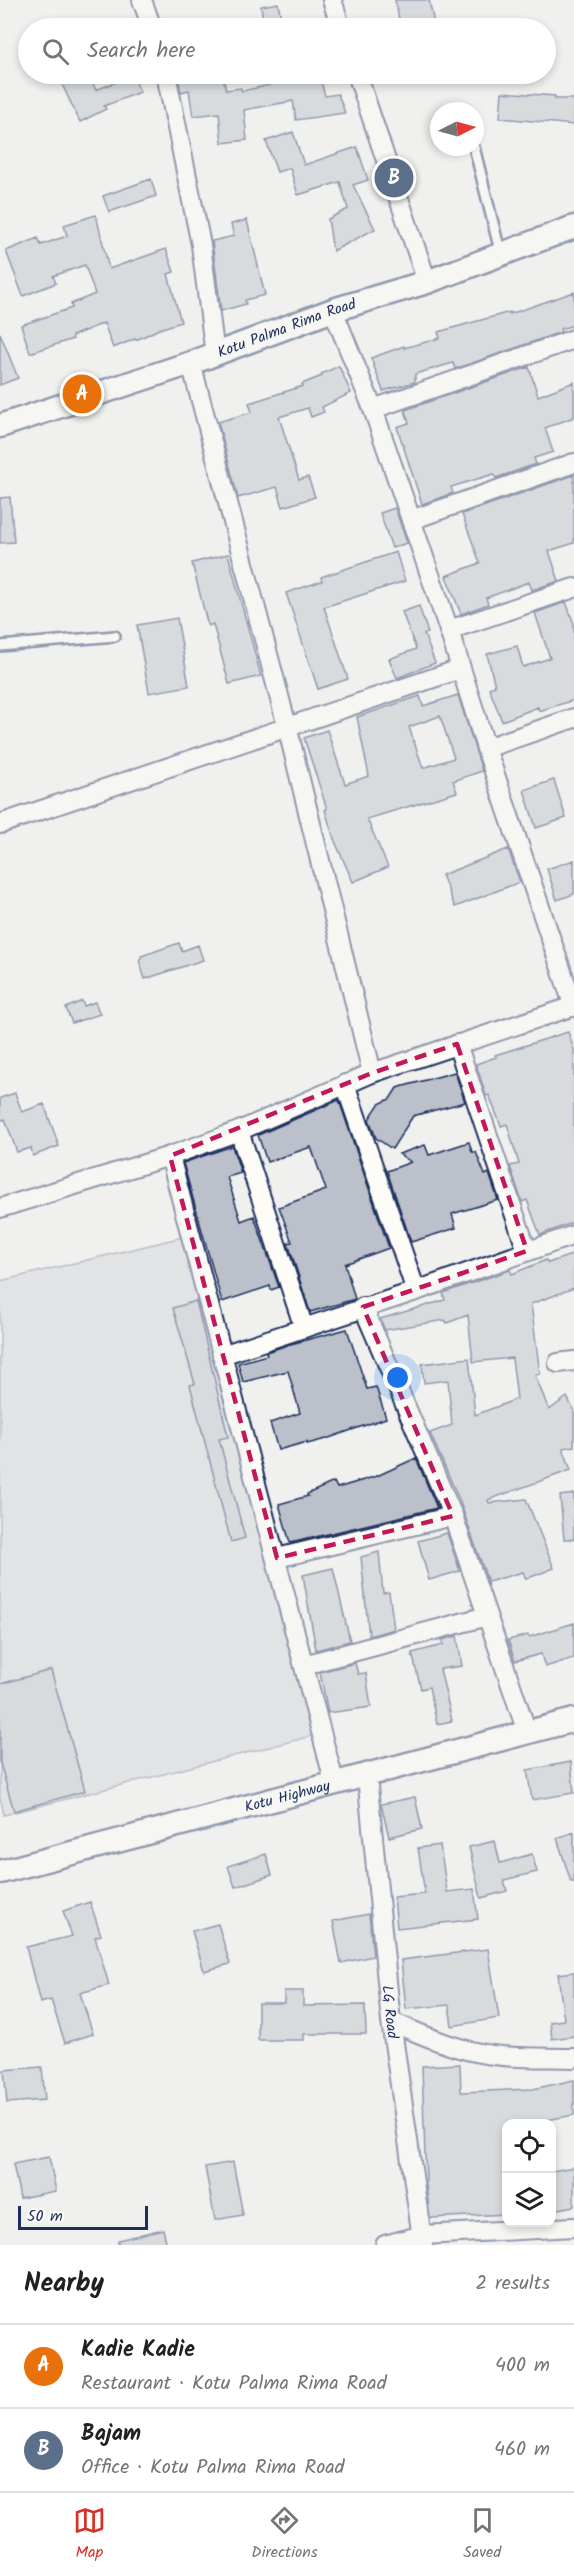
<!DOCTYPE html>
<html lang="en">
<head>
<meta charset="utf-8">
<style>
	body { margin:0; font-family:Kalam,sans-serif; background:#f6f6f6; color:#202124 }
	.controls { position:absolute; right:18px; bottom:18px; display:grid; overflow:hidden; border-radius:12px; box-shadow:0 3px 9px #0003 }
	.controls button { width:54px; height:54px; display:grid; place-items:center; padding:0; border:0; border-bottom:2px solid #e0e0e0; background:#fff; color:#202124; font:30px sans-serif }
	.compass { position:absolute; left:430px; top:102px; width:54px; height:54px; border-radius:50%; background:#fff; box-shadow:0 3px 9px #0003; rotate:84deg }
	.scale { position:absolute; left:18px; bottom:15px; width:130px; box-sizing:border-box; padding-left:6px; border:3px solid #1b2f5e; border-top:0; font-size:16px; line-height:21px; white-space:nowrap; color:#1b2f5e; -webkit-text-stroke:4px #fdfcf7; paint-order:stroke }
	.you { position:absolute; left:398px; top:1378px; width:21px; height:21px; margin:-15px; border:4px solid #fff; border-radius:50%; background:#1a73e8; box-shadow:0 0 0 9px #1a73e833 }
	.badge { display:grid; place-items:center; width:39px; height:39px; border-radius:50%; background:#d93025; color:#fff; font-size:20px; font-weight:700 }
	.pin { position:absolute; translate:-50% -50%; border:3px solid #fff; box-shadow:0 2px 6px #0006 }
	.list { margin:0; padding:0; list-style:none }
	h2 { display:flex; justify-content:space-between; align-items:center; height:78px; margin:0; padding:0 24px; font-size:26px }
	h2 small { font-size:20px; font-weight:400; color:#757577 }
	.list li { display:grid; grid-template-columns:39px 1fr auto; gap:18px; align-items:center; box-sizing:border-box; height:84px; padding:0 24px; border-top:2px solid #e0e0e0 }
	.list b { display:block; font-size:22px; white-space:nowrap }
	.list p { margin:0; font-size:20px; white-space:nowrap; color:#757577 }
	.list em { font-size:20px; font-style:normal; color:#757577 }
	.icon { flex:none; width:33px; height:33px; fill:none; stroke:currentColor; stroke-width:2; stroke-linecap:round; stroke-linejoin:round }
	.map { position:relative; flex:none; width:574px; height:2245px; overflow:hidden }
	.search { position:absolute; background:#fff; box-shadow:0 3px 9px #0003; left:18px; right:18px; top:18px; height:66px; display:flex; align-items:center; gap:15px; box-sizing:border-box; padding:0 21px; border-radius:33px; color:#757577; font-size:22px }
	.sheet { height:246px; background:#fff }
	nav { display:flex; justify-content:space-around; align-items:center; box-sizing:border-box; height:84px; border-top:2px solid #e0e0e0; background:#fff; font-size:16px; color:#757577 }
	nav a { display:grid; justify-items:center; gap:3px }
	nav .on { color:#d93025 }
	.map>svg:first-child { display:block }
	.grass { fill:#d0d3d8; stroke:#76819b; stroke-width:1.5 }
	.building { fill:#bbc0ca; stroke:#1b2f5e; stroke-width:1.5; fill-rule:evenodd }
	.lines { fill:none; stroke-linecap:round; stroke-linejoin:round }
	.service-casing { stroke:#1b2f5e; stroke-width:14 }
	.minor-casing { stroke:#1b2f5e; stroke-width:22 }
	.tertiary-casing { stroke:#1b2f5e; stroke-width:27 }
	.service { stroke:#fdfcf7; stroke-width:9 }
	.minor { stroke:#fdfcf7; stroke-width:18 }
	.tertiary { stroke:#fdfcf7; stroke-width:22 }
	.marked { fill:none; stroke:#c2185b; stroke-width:4.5; stroke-dasharray:12 8; stroke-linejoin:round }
	.labels { text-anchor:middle; stroke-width:4.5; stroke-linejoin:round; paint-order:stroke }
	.street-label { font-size:15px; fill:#1b2f5e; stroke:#fdfcf7 }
</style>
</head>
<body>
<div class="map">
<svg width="574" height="2245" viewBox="0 0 574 2245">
	<rect width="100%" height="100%" fill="#f0f0ee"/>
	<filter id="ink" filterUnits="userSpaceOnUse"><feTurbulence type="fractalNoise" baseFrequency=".0167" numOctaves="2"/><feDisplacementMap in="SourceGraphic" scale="12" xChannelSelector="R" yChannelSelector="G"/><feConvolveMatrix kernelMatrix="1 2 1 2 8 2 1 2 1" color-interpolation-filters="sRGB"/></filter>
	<g filter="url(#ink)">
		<path class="grass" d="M183,1237L312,1736L4,1815L0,1796V1281Z"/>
		<path class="building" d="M395,0H429L435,28H401Z
			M278,3L283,28H264L261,6Z
			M57,74H88L96,90L133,75L140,92L104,106L106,109L80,122Z
			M177,74H222L226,90L241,88L242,91L270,85L269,78L284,74H319L325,96L338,94L345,113L296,120L293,101L244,110L247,140L222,143L219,113L193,116L189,90L181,92Z
			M502,92L555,96V99H574V125L500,118Z
			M293,132L304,165L357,147L368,180L353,185L375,229L333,251L328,219L348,209L340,182L298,195L290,168L277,172L266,141Z
			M151,179L156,196L109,212L103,196Z
			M96,215L109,269L166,249L174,272L168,274L181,322L159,329L136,340L135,339L113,348L104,323L72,336L73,339L30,353L21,325L72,308L71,304L95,294L85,265L53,276L56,283L23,296L6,251L38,238L41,245L67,236L64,225Z
			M247,220L265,295L245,300L246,304L221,311L212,241L234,236L231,224Z
			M574,292V325L560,329L561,332L455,369L453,363L415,374V382L383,391L371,358L404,346V348L440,338L438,332L510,312V314Z
			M0,333L18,378L0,385Z
			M339,366L351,393L322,407L324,412L311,417L308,408L279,417L299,480L308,477L315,497L283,507L277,487L238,498L218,422L252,412L249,403L303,386L302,384L322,376L321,374Z
			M529,367L538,396L574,382V417L545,428L553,452L534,458L536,464L496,478L494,474L451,487L453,493L422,504L397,427L409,423L405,410Z
			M574,475V543L549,551L559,581L532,590L529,582L486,598L488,604L461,614L446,576L480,563L462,514Z
			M10,497L14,542L0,543V498Z
			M395,508L407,543L392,548L380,513Z
			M396,552L405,581L324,607L348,679L318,689L286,593L322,581L321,577Z
			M228,554L261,676L229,684L213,624L208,626L192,563Z
			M566,602L574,624V700L539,711L538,707L502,721L489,688L495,686L487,654L517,646L523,667L550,658L535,613Z
			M419,606L428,633L424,634L435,663L397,678L389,659L416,649L402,612Z
			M177,618L189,686L149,693L137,625Z
			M458,695L482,771L453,781L457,792L367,819L388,867L353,882L334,839L325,810L327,809L304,738L327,730L345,784L369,776L357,717L420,696L423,706ZM440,716L454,758L423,768L409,727Z
			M554,780L566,818L536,828L524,790Z
			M508,849L520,882L455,907L442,875Z
			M574,860V894L557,900L547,869Z
			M179,943L182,951L198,945L203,960L145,979L139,960L141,959V956Z
			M82,1001L84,1006L95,1002L100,1014L72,1023L66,1008Z
			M568,1032L574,1050V1222L540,1235L527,1200L522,1202L510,1166L519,1164L507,1124L501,1126L489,1095L486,1096L476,1064L496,1057L495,1055Z
			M455,1072L465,1102L413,1116L392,1149L376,1138L369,1119L379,1104L390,1099L397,1088Z
			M15,1093L22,1112L44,1104L59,1146L33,1156L31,1148L17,1152L5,1119L0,1121V1098Z
			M339,1100L389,1248L345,1264L355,1299L310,1312L288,1243L292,1242L279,1207L326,1190L311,1147L267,1162L258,1135Z
			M469,1142L472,1152H476L485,1175L489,1173L498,1200L452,1214L456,1228L411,1242L387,1171L411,1162L399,1154L425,1145L429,1155Z
			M232,1146L241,1173L227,1177L241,1221L254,1216L279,1287L271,1290L270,1286L222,1302L183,1163Z
			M574,1254V1288L531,1304L540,1374L535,1375L549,1410L567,1397L574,1411V1446L563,1448L571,1470L488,1500L489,1503L526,1499L554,1568L526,1579L523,1572L488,1582L459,1499L430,1433L452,1425L448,1380L424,1383L422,1364L469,1358L475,1415L517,1399L512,1358L473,1362L468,1315L447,1323L445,1320L385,1330L380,1319L445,1300L443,1293L510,1270L512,1274L546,1260L548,1263Z
			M196,1301L228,1437L219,1439L245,1538L231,1542L190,1385L195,1384L173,1308Z
			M347,1329L367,1389L376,1387L386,1418L326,1439L307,1444V1442L278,1450L270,1423L300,1413L288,1371L243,1382L238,1363L267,1355L266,1352L291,1344Z
			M416,1458L437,1508L290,1543L279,1504L308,1496L307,1494L334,1482L337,1488L377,1476Z
			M574,1494V1539H564L560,1496Z
			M447,1533L460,1571L429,1580L418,1541Z
			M379,1552L383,1593L389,1592L394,1629L369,1636L361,1557Z
			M333,1568L350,1641L316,1650L303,1575Z
			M574,1623V1658L545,1667L541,1654L515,1661L508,1640L528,1635L529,1637Z
			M457,1636L462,1666L440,1669L452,1721L437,1724L429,1687L421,1689L412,1653L443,1645L442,1640Z
			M355,1663L358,1674L366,1673L371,1707L328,1713L320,1672Z
			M51,1670L85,1791L14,1811L0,1763V1684Z
			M571,1762L574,1793L532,1800L527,1770Z
			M415,1797L422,1829L389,1837L381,1804Z
			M574,1832V1882H571L557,1838Z
			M495,1841L500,1863L532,1854L537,1872L504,1880L507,1891L481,1898L469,1847Z
			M440,1845L447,1892L474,1889L478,1919L397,1928L394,1897L425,1894L418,1848Z
			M266,1854L272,1875L235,1887L228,1866Z
			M90,1902L101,1935L95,1937L109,1985L80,1993L93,2034L65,2043L51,2000L40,2003L26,1947L72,1936L63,1911Z
			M369,1914L373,1956L341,1963L333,1921Z
			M218,1924L230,1964L204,1971L192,1931Z
			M488,1949L499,2018L452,2026L449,2005L406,2009L401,1960Z
			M574,1972V2036L552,2039L550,2022L564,2020L558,1974Z
			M284,1991H303V2006L365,2005L366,2034H304V2040H258V2003H284Z
			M460,2064L461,2092L533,2089L574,2080V2115L525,2124H507V2214L430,2218L426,2184L422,2066Z
			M42,2067L45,2100L7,2103L4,2070Z
			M49,2157L56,2191L20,2198L13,2164Z
			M233,2162L243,2215L215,2220L205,2167Z
			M574,2167V2206L554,2210L552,2171Z
			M163,2229L167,2245H118V2240Z"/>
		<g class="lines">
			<defs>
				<path id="service" d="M474,147L501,255
					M0,646L115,636"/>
				<g id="minor">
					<path d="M142,0L152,28"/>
					<path d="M332,0L341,28"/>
					<path d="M166,74L201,245L215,355"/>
					<path d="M357,74L427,282"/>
					<path d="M333,310L373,409L449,630L486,748L574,1007"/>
					<path d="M191,363L287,726L372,1073"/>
					<path d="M373,409L574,339"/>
					<path d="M411,520L574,463"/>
					<path d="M449,630L574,588"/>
					<path d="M486,748L574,718"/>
					<path d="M0,824L460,669"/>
					<path d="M457,1044L527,1251"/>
					<path d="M345,1084L416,1291"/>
					<path d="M239,1131L304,1328"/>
					<path d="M170,1156L335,1785"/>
					<path d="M0,1208L170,1156L239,1131L372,1073L574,1006"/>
					<path d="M363,1307L453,1516L527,1732"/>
					<path d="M222,1355L416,1291L574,1235"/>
					<path d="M558,1363L574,1361"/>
					<path d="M277,1558L453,1516"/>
					<path d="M304,1665L487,1616"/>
					<path id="s1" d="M367,1776L391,2022L423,2245"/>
					<path d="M391,2022C419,2033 446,2046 475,2052C507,2059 541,2057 574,2058"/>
					<path d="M385,2245L423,2235L574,2227"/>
				</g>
				<g id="tertiary">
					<path id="s2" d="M0,426L191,363L333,310L427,282L574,227"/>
					<path id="s3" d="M0,1872L574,1720"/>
				</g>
			</defs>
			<use href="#service" class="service-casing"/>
			<use href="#minor" class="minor-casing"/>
			<use href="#tertiary" class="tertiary-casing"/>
			<use href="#service" class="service"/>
			<use href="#minor" class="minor"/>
			<use href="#tertiary" class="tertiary"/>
		</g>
	</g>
	<path d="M0 0H574V2245H0ZM457,1044L527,1251L363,1307L453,1516L277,1558L170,1156L372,1073Z" fill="#f0f0ee" fill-opacity=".55" fill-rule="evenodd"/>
	<path class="marked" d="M457,1044L527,1251L363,1307L453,1516L277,1558L170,1156L372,1073Z"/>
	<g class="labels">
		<g class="street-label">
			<text dy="5" stroke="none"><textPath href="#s2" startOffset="303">Kotu Palma Rima Road</textPath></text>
			<text dy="5" stroke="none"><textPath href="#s3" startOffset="297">Kotu Highway</textPath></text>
			<text dy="5" stroke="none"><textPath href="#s1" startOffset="237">LG Road</textPath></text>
		</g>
	</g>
</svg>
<div class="controls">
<button><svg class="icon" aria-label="locate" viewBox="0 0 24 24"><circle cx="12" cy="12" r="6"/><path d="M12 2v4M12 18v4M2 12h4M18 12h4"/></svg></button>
<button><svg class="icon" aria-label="layers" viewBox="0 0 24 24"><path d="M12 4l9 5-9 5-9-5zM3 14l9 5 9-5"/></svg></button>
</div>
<svg class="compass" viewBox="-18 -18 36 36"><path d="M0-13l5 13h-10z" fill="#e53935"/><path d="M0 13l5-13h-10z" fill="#757577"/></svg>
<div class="scale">50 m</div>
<div class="you"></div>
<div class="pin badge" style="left:82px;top:394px;background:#e8710a">A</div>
<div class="pin badge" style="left:394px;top:178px;background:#5c6f8a">B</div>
<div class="search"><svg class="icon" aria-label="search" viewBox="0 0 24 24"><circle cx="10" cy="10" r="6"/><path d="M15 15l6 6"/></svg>Search here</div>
</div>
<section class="sheet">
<h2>Nearby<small>2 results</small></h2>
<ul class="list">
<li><span class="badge" style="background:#e8710a">A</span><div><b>Kadie Kadie</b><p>Restaurant · Kotu Palma Rima Road</p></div><em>400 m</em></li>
<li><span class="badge" style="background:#5c6f8a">B</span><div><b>Bajam</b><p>Office · Kotu Palma Rima Road</p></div><em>460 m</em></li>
</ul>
</section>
<nav>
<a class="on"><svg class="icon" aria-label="map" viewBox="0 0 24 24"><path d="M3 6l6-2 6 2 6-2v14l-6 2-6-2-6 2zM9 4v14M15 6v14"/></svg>Map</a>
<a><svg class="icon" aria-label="directions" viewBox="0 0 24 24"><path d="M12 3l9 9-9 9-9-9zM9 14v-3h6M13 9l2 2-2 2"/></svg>Directions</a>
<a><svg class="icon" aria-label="saved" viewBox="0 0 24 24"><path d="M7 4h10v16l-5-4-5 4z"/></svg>Saved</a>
</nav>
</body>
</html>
